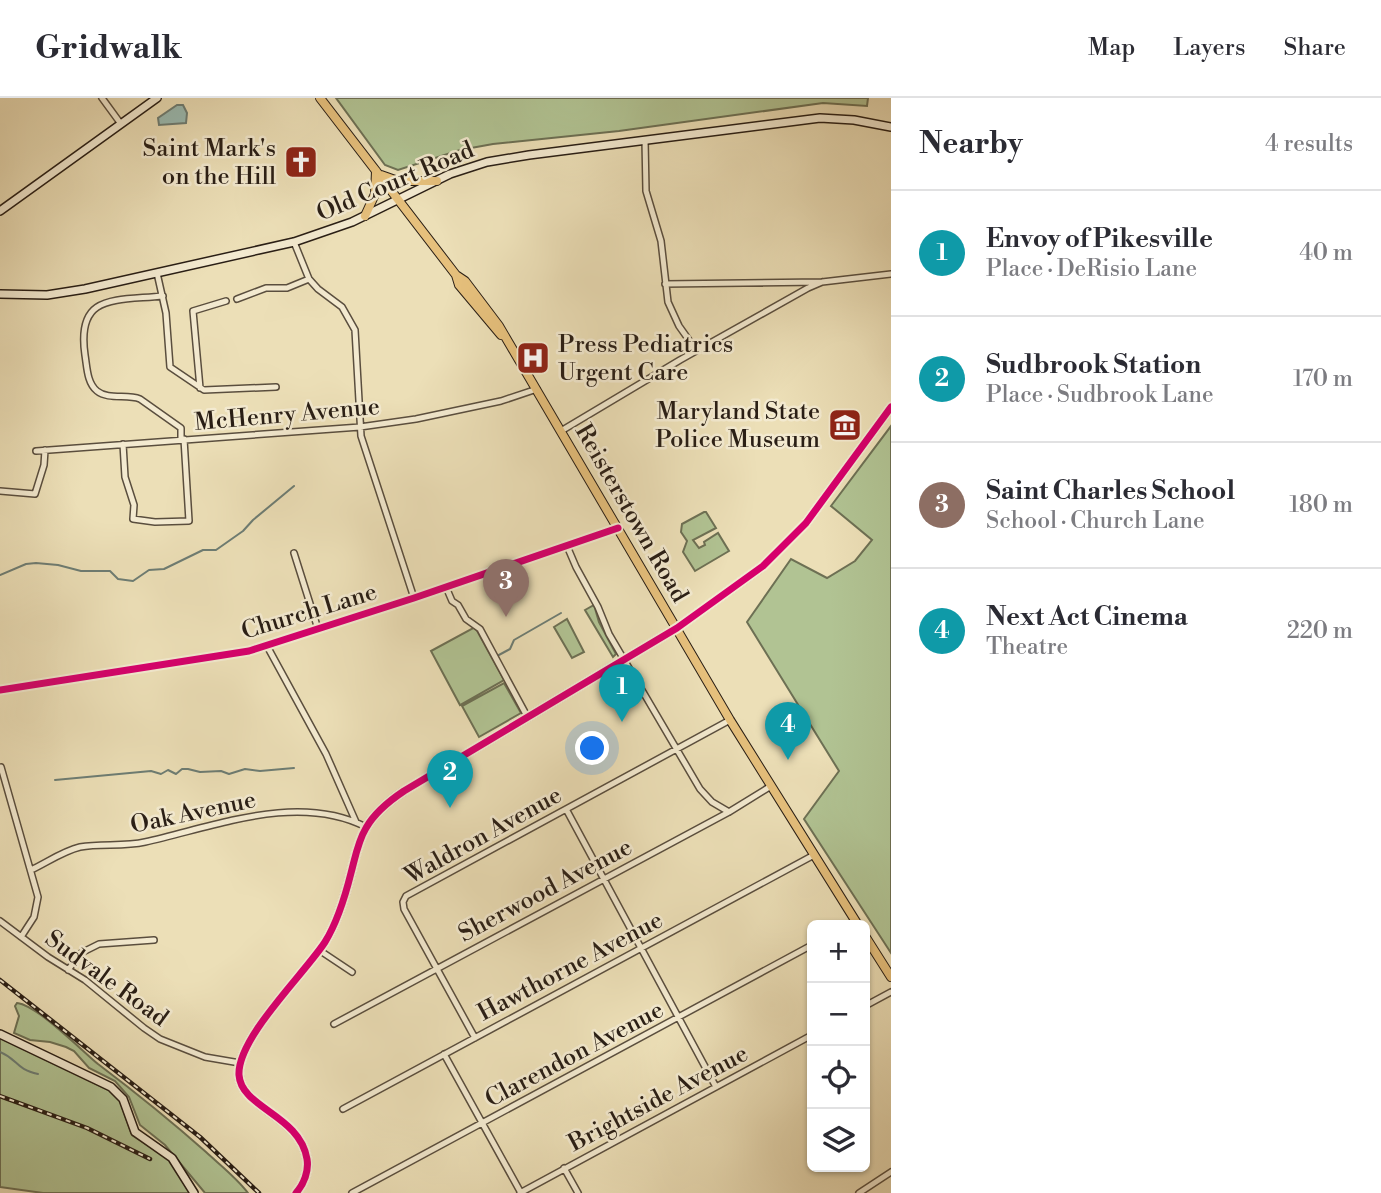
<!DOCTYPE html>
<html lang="en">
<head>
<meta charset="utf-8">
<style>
	body { margin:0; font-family:"Libre Bodoni",serif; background:#f7f7f7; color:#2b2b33 }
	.controls { position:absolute; right:21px; bottom:21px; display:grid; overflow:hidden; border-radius:10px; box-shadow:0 2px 5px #0004 }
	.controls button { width:63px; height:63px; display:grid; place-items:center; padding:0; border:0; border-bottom:2px solid #e1e1e2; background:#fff; color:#2b2b33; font:35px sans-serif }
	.you { position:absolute; left:593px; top:651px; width:24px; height:24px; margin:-18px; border:5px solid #fff; border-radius:50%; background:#1a73e8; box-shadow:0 0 0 10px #1a73e833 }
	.badge { display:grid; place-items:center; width:46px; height:46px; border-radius:50%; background:#8f2418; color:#fff; font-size:23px; font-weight:700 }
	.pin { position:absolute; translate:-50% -58px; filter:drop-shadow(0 2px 4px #0008) }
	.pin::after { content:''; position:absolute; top:37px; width:24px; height:21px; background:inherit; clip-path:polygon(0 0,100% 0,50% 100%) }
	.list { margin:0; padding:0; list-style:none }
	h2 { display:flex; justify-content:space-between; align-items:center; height:91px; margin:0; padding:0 28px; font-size:30px }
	h2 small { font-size:23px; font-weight:400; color:#7c7c81 }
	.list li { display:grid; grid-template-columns:46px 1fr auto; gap:21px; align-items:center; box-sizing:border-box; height:126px; padding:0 28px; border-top:2px solid #e1e1e2 }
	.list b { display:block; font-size:26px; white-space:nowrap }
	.list p { margin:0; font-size:23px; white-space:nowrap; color:#7c7c81 }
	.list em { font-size:23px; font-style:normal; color:#7c7c81 }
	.icon { flex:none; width:38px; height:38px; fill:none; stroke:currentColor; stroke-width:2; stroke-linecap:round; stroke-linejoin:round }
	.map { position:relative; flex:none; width:891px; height:1095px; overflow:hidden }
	header { display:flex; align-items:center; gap:42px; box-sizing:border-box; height:98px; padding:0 35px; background:#fff; border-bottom:2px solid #e1e1e2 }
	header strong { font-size:33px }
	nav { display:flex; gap:38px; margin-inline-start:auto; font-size:24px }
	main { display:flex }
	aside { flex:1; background:#fff }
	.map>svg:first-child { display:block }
	.green { fill:#b1c393; stroke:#6d7054; stroke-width:2 }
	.water { fill:#9abcb4; stroke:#6d7d74; stroke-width:2 }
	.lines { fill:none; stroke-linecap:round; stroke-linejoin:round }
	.stream { stroke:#6d7d74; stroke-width:2 }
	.street-casing { stroke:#5a4e3e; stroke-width:8 }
	.secondary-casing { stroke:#291e15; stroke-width:10 }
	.primary-casing { stroke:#291e15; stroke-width:10 }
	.street { stroke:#f3ead0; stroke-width:5 }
	.secondary { stroke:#f3ead0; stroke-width:7 }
	.primary { stroke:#e6c07c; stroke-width:8 }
	.rail-casing { stroke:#291e15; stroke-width:4.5 }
	.rail { stroke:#f3ead0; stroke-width:2; stroke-dasharray:5; stroke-linecap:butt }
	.cycleway-casing { stroke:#f3ead0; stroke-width:11 }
	.cycleway { stroke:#d6006c; stroke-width:7 }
	.labels { text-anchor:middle; stroke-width:5; stroke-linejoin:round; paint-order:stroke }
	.poi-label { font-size:24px; fill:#291e15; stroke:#f3ead0; text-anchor:end }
	.street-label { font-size:24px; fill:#291e15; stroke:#f3ead0 }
</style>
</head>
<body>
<header>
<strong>Gridwalk</strong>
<nav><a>Map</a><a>Layers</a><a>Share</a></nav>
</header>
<main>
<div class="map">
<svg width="891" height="1095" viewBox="0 0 891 1095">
	<rect width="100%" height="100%" fill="#ecdfb7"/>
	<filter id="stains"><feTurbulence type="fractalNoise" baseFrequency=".00286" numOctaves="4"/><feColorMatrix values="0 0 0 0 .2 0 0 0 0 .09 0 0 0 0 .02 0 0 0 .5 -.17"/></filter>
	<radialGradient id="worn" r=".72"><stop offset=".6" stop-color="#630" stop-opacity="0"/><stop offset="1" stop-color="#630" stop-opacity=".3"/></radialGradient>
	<path class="green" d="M336,0H868L867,8L823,5L619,33L493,46L460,52L398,72L385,67Z
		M891,328V855L804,721L839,673L747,524L791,461L827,480L855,463L872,442L831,408Z
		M704,414H706L716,430L693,442L699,450L705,447L704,444L718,435L729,453L695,473L683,454L687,443L681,434L682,426Z
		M594,507L599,524L616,556L613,559L585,512Z
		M567,521L584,554L572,560L554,529Z
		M475,529L504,582L460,607L431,553Z
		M504,585L521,615L479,639L462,608Z
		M17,905C37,907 81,952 98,966C135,994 171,1023 206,1054C220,1067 237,1080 248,1095H205L165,1047L140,1027L129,999L115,983L89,970L74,953L66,949L50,944L30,942L14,935L19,918L15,908Z
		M0,940L109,992L120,1003L132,1037L169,1061L190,1095H43L0,1089Z"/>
	<path class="water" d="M177,7H183L187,15L186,25L159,27L158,20Z"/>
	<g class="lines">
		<path class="stream" d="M0,477L26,466L36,465L58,467L81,473H110L118,481L133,483L149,472L164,471L203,452H216L243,433L253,422L294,388
			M497,558L510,551L514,542L561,515
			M55,682L151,673L161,676L168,672L176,676L182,671H188L200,674L221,673L229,676L245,671L260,673L294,670
			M0,954C19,962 15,971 38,976"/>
		<defs>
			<path id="street" d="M102,0L121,26
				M645,42L646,93L661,143L668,204L679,228L696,252
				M294,144L309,181L318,191L342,209L355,232L361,338L414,500
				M157,175L166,215L170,269L204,292L276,289
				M665,186L822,184L891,176
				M163,198C115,203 76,195 85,257C87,269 87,285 97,293C108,302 127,296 140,301L181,330V342
				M237,201L266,190H287L309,181
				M200,290L193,213L226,203
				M561,333L680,262L808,190L822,184
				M123,346L125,379L134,407L133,421L155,424L189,423L184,341
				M36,353L360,329L416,321L501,303L537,291
				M0,393L35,396L44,367L45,352
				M567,448L576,469L598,509L609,536L700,691L712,704L729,714
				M294,455L318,531
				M446,489L452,503L458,507L466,521L480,531L528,620
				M267,548L326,656L356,724
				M0,592L249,553L414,500L618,430
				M1,669L38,799L34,819L21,839
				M566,711L716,989
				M31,772C46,765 63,753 80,749C101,745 123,749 145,744C214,729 297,694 366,729
				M0,823L48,859L85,882L144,930L160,941L205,959L240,965
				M319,852L352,874
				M68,872L81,855L99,846L154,842
				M865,908L891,894
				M334,926L729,714L771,688
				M475,940L404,811L403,804L406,798L730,622
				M444,956L521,1095
				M343,1011L814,757
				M564,1070L578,1095
				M352,1095L812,847
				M520,1095L812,937
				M859,1095L891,1074"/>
			<path id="secondary" d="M0,113L157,0
				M0,196L47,197L85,191L294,144L352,124L450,76L487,64L529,57L820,20L854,22L891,29
				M0,936L111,989L123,1001L135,1034L172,1060L194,1095
				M296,1095C304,1086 309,1073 307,1061C300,1017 241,1010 239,977C237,940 305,875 325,844C338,823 345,799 351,775C355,760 358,743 366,730C375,714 389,703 404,693L677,530L763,468L806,425L891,309"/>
			<path id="primary" d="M320,0L456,177L465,183L499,228L730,622L858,827
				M381,77L398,83H437
				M365,118L375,96L376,73
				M456,177L459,187L501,237
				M865,838L891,879"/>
		</defs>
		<use href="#street" class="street-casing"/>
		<use href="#secondary" class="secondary-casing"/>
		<use href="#primary" class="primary-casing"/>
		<use href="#street" class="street"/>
		<use href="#secondary" class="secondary"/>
		<use href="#primary" class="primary"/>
		<defs>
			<path id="rail" d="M0,882L200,1039L259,1095
				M0,998L87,1030L150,1061"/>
		</defs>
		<use href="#rail" class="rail-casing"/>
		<use href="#rail" class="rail"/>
		<defs>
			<path id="cycleway" d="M0,592L249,553L414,500L618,430
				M296,1095C304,1086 309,1073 307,1061C300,1017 241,1010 239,977C237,940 305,875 325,844C338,823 345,799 351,775C355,760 358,743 366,730C375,714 389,703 404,693L677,530L763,468L806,425L891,309"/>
		</defs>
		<use href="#cycleway" class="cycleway-casing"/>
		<use href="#cycleway" class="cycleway"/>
	</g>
	<defs>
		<symbol id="church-square" viewBox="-11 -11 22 22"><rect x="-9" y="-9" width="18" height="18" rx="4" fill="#8f2418" stroke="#f3ead0"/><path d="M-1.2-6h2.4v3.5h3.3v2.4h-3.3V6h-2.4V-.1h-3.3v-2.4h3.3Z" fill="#fff"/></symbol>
		<symbol id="hospital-square" viewBox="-11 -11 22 22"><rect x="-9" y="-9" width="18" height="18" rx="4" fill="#8f2418" stroke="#f3ead0"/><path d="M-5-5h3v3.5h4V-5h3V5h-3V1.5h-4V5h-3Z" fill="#fff"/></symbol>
		<symbol id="museum-square" viewBox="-11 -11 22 22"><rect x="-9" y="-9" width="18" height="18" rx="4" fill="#8f2418" stroke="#f3ead0"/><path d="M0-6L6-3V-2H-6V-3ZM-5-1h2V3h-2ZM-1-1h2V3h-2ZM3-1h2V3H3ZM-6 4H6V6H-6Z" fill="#fff"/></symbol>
	</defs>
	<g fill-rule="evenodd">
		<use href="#church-square" x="282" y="45" width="38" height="38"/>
		<use href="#hospital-square" x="514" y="241" width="38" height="38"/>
		<use href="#museum-square" x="826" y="308" width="38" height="38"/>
	</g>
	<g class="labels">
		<g class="poi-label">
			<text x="276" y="58">Saint Mark's<tspan x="276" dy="28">on the Hill</tspan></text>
			<text x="558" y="254" text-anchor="start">Press Pediatrics<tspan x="558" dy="28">Urgent Care</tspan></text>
			<text x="820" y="321">Maryland State<tspan x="820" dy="28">Police Museum</tspan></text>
		</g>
		<g class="street-label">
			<text transform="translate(395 83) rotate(-23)" y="8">Old Court Road</text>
			<text transform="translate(287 316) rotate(-5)" y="8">McHenry Avenue</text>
			<text transform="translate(632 415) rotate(60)" y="8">Reisterstown Road</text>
			<text transform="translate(309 513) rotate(-17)" y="8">Church Lane</text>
			<text transform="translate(193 714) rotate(-12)" y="8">Oak Avenue</text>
			<text transform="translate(483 737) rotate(-29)" y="8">Waldron Avenue</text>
			<text transform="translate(545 792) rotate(-28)" y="8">Sherwood Avenue</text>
			<text transform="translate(570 868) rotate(-28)" y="8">Hawthorne Avenue</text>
			<text transform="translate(107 880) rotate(36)" y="8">Sudvale Road</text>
			<text transform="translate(574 956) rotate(-28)" y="8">Clarendon Avenue</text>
			<text transform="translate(658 1000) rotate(-28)" y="8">Brightside Avenue</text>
		</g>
	</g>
	<rect width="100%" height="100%" filter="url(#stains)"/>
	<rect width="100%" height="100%" fill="url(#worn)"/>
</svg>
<div class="controls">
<button>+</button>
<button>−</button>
<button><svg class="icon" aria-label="locate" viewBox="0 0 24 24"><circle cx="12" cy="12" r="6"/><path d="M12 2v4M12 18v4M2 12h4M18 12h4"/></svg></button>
<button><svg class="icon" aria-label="layers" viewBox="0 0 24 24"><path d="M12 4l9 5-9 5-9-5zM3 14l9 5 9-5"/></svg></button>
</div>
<div class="you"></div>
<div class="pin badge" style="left:622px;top:624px;background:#0f9aa8">1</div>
<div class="pin badge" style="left:450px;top:710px;background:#0f9aa8">2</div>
<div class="pin badge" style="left:506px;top:519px;background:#8d6e63">3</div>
<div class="pin badge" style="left:788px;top:662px;background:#0f9aa8">4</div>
</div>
<aside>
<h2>Nearby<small>4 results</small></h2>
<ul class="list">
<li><span class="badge" style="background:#0f9aa8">1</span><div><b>Envoy of Pikesville</b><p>Place · DeRisio Lane</p></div><em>40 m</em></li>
<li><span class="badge" style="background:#0f9aa8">2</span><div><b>Sudbrook Station</b><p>Place · Sudbrook Lane</p></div><em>170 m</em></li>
<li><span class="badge" style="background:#8d6e63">3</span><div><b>Saint Charles School</b><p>School · Church Lane</p></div><em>180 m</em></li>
<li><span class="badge" style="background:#0f9aa8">4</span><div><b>Next Act Cinema</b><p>Theatre</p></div><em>220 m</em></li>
</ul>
</aside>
</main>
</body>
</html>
